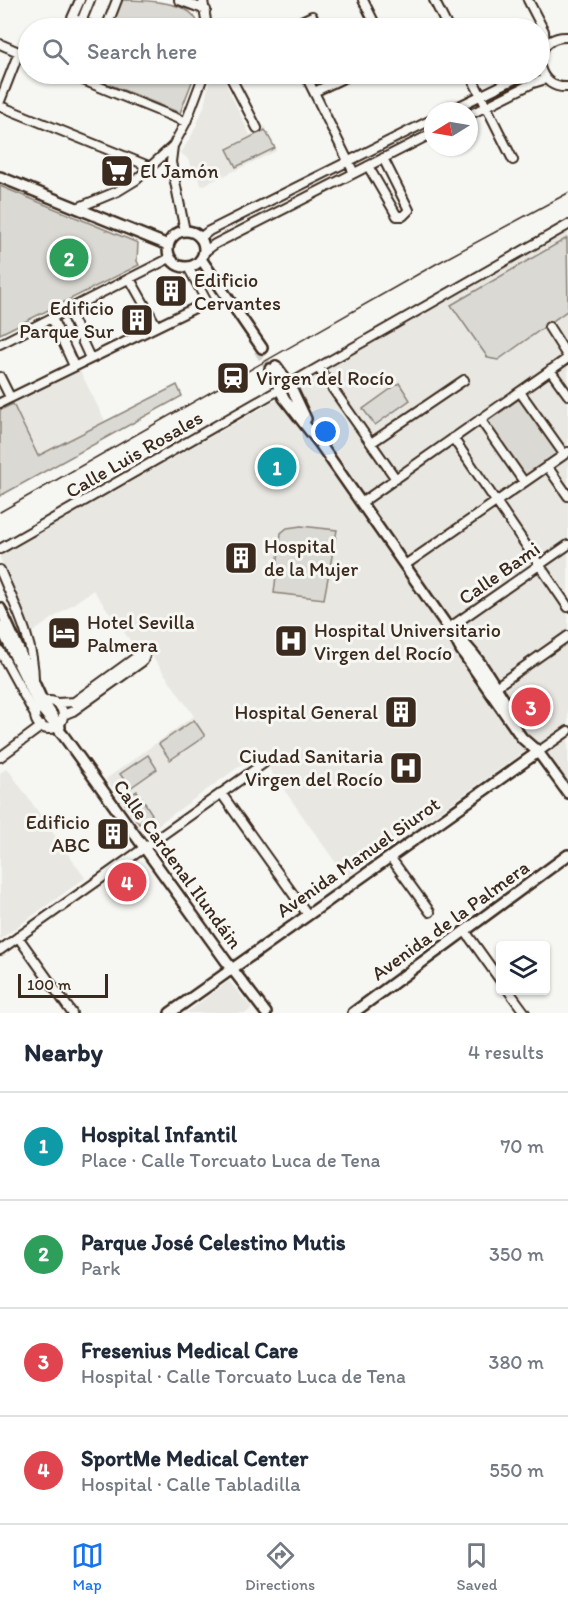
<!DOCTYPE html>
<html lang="en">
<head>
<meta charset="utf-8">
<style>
	body { margin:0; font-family:Itim,sans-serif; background:#f6f6f7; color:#1f2937 }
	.controls { position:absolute; right:18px; bottom:18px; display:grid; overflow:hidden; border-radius:6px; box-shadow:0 2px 4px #0004 }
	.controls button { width:54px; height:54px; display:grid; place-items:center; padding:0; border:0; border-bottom:2px solid #e0e1e3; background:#fff; color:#1f2937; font:30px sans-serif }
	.compass { position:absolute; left:424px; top:102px; width:54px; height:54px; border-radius:50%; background:#fff; box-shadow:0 2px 4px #0004; rotate:259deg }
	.scale { position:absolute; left:18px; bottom:15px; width:90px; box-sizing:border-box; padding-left:6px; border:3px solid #3b2a1e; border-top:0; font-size:16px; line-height:21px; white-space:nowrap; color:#3b2a1e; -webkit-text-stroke:4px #f6f6f2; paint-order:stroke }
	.you { position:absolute; left:326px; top:432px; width:21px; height:21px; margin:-15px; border:4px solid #fff; border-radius:50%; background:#1a73e8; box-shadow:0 0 0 9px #1a73e833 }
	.badge { display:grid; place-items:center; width:39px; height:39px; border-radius:50%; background:#1a73e8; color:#fff; font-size:20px; font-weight:700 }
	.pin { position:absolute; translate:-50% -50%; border:3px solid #fff; box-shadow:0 2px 6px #0006 }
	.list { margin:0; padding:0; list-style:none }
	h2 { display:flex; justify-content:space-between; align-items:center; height:78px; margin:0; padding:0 24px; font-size:26px }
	h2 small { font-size:20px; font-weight:400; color:#747a83 }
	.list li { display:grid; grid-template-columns:39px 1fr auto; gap:18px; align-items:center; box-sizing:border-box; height:108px; padding:0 24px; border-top:2px solid #e0e1e3 }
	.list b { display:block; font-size:22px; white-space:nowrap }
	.list p { margin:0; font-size:20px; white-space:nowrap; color:#747a83 }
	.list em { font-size:20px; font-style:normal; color:#747a83 }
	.icon { flex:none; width:33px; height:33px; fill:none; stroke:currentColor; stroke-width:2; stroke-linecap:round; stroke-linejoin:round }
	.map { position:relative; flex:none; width:568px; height:1013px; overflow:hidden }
	.search { position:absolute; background:#fff; box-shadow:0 2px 4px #0004; left:18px; right:18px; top:18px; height:66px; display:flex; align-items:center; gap:15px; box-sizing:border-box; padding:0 21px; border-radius:33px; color:#747a83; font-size:22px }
	.sheet { height:510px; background:#fff }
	nav { display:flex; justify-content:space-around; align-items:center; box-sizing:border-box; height:84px; border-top:2px solid #e0e1e3; background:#fff; font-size:16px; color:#747a83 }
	nav a { display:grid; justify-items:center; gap:3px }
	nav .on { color:#1a73e8 }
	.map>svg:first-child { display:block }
	.built { fill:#e8e7e2 }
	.green { fill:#dad9d3; stroke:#8a8278; stroke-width:1.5 }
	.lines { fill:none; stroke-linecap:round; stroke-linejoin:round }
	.major-tunnel { stroke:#d1cdc8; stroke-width:9; stroke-dasharray:9 4.5; stroke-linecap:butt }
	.minor-casing { stroke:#3b2a1e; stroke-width:12 }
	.major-casing { stroke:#3b2a1e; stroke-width:14 }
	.minor { stroke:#f6f6f2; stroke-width:8 }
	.major { stroke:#f6f6f2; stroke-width:9 }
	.rail { stroke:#3b2a1e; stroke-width:1.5 }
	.labels { text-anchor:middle; stroke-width:6; stroke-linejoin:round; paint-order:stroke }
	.poi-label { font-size:20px; fill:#3b2a1e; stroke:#f6f6f2; text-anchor:start }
	.street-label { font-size:20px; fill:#3b2a1e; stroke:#f6f6f2 }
</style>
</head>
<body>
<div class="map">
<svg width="568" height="1013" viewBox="0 0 568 1013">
	<rect width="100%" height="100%" fill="#f6f6f2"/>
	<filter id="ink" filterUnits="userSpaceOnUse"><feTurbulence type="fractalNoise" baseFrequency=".0167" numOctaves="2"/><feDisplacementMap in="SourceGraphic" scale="12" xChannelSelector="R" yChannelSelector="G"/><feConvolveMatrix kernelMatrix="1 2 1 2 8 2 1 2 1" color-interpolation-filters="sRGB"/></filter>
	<g filter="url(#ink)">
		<path class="built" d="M223,78L250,135L265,126L276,151L202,186L187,158L181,153L193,133L204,107L209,82Z
			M568,231V790L284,388Z
			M80,371L105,421L38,456L13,404Z
			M280,398L527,750L346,877L258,753L145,834L106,779L194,716L145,646L138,651L93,590L33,632L0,558V555Z
			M7,768L85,878L0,939V773Z
			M229,981L252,1008L246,1013H186Z"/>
		<path class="green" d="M120,0C141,0 199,0 198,28H109Z
			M92,74H195L180,113L91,77Z
			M265,130L275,148L236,167L227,149Z
			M0,186L138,243L137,261L139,265L0,334Z
			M567,238L568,310L498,360L488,358L451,305Z
			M399,383L410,400L375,425L363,409Z
			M177,385L182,396L0,496V410L13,404L38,456Z
			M522,397L561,454L524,480L485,423Z
			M301,526L337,530L324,599L274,593L281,533L287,528Z
			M194,720L205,736L170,760L159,744Z
			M148,755L157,769L130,788L120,774Z
			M137,791L152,814L139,824L123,800Z"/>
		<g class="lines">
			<path class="major-tunnel" d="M258,350L270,369"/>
			<defs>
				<path id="minor" d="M80,0L72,18L96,28
					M179,0L206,10
					M203,0L207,28
					M363,0L377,28
					M434,0L448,28
					M528,0L544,31L545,46
					M81,22L90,0
					M106,28L117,0
					M287,28L312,16L318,28
					M0,44L28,56
					M540,56C544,43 554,36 568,37
					M540,67C544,81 554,88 568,87
					M68,74L186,122
					M229,74L257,128
					M305,74L354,173
					M470,74L513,160
					M314,92L352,74
					M0,101L19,52
					M0,106L151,167
					M449,111L525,74
					M469,115L533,83L546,79
					M173,146L171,162L185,231
					M368,166L397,216H403L409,210L383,158
					M77,208L118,191L136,180L173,146L186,122L204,74
					M200,238L209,231L433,119
					M204,252L215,244L433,133
					M130,279L156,325
					M68,310L90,358
					M52,318L74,366
					M549,327L568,357
					M0,344L170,258
					M319,369L396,479
					M550,370L568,395
					M0,377L10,397
					M520,392L564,454
					M0,403L207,302L188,267
					M480,419L524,482
					M453,438L568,607
					M371,443L464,380
					M547,466L568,496
					M361,503L568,358
					M0,549L568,225
					M405,565L568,452
					M0,570C15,606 34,641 34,680
					M449,628L568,545
					M0,651L35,715
					M497,686L568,636
					M35 715a14 14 0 1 1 28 0a14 14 0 1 1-28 0Z
					M57,703L74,702L139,655L145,656L143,661L73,711L63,715
					M538,752L568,731
					M0,757L42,726
					M221,793L308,915
					M390,857L430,912
					M465,931L500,980
					M18,937L72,1013
					M0,950L264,763
					M508,990L525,1013"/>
				<path id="major" d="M0,177L168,245
					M168 249a18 18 0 1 1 36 0a18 18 0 1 1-36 0Z
					M201,259L262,348
					M276,366L290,385L306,419
					M270,369L284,398L320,444L452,633L461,650L522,738L538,752
					M0,608L41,698L60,727
					M0,626L39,706L63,735L226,961L266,1013
					M456,636C482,658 496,690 515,717
					M536,749L568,793
					M170,1013L538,752
					M353,1013L568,855"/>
			</defs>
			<use href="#minor" class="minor-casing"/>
			<use href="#major" class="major-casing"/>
			<use href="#minor" class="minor"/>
			<use href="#major" class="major"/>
			<path class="rail" d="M0,512L436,264L568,193"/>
		</g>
	</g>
	<defs>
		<symbol id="supermarket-square" viewBox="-11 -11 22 22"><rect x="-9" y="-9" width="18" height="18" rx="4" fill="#3b2a1e" stroke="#f6f6f2"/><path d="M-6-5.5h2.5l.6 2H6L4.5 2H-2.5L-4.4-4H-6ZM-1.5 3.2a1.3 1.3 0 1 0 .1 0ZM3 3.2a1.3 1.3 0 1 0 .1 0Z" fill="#fff"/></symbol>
		<symbol id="building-square" viewBox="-11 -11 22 22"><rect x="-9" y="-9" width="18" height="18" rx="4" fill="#3b2a1e" stroke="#f6f6f2"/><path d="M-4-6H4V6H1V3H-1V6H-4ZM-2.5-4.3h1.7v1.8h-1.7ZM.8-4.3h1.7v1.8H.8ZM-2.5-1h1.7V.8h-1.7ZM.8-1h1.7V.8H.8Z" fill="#fff"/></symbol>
		<symbol id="station-square" viewBox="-11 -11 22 22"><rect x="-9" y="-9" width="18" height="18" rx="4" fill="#3b2a1e" stroke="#f6f6f2"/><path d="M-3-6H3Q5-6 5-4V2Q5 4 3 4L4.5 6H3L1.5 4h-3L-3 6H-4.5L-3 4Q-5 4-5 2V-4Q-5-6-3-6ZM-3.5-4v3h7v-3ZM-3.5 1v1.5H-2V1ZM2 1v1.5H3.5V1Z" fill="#fff"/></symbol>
		<symbol id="hotel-square" viewBox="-11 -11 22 22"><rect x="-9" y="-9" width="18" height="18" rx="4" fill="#3b2a1e" stroke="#f6f6f2"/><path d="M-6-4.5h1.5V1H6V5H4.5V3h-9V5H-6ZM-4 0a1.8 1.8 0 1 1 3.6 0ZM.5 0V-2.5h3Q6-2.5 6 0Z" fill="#fff"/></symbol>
		<symbol id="hospital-square" viewBox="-11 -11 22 22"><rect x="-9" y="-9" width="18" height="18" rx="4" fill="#3b2a1e" stroke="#f6f6f2"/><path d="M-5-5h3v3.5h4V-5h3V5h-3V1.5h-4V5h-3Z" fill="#fff"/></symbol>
	</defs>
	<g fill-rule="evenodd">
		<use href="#supermarket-square" x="98" y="152" width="38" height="38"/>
		<use href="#building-square" x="152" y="272" width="38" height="38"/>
		<use href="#building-square" x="118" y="301" width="38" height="38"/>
		<use href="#station-square" x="214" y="359" width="38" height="38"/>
		<use href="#building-square" x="222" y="539" width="38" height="38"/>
		<use href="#hotel-square" x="45" y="614" width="38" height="38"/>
		<use href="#hospital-square" x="272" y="622" width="38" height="38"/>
		<use href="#building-square" x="382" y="693" width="38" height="38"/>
		<use href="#hospital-square" x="387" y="749" width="38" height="38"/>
		<use href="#building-square" x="94" y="815" width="38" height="38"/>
	</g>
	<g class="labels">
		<g class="poi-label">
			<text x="140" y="178">El Jamón</text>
			<text x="194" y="287">Edificio<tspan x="194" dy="23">Cervantes</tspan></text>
			<text x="114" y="315" text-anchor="end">Edificio<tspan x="114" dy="23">Parque Sur</tspan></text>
			<text x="256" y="385">Virgen del Rocío</text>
			<text x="264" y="553">Hospital<tspan x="264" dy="23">de la Mujer</tspan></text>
			<text x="87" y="629">Hotel Sevilla<tspan x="87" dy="23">Palmera</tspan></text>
			<text x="314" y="637">Hospital Universitario<tspan x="314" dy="23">Virgen del Rocío</tspan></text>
			<text x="378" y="719" text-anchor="end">Hospital General</text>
			<text x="383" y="763" text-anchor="end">Ciudad Sanitaria<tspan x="383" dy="23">Virgen del Rocío</tspan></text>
			<text x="90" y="829" text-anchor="end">Edificio<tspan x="90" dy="23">ABC</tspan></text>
		</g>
		<g class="street-label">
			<text transform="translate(134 454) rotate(-30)" y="7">Calle Luis Rosales</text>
			<text transform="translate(499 573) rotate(-35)" y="7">Calle Bami</text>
			<text transform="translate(358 857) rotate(-35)" y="7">Avenida Manuel Siurot</text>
			<text transform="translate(178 864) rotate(54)" y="7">Calle Cardenal Ilundáin</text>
			<text transform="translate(450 920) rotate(-36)" y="7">Avenida de la Palmera</text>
		</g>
	</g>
</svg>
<div class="controls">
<button><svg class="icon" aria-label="layers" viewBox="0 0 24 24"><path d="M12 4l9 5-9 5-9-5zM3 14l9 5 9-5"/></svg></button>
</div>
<svg class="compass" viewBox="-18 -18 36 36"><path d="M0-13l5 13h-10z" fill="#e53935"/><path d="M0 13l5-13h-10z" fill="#747a83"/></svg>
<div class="scale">100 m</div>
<div class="you"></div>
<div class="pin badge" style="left:277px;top:467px;background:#0f9aa8">1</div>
<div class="pin badge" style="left:69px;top:258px;background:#2e9e5b">2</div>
<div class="pin badge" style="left:531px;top:707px;background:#e0444e">3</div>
<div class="pin badge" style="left:127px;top:882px;background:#e0444e">4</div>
<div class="search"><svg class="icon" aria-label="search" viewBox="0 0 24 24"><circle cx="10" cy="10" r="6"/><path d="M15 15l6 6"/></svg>Search here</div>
</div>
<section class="sheet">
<h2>Nearby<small>4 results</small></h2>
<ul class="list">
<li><span class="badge" style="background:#0f9aa8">1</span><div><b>Hospital Infantil</b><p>Place · Calle Torcuato Luca de Tena</p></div><em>70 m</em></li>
<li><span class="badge" style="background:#2e9e5b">2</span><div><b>Parque José Celestino Mutis</b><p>Park</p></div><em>350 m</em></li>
<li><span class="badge" style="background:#e0444e">3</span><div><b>Fresenius Medical Care</b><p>Hospital · Calle Torcuato Luca de Tena</p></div><em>380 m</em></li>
<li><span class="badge" style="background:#e0444e">4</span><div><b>SportMe Medical Center</b><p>Hospital · Calle Tabladilla</p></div><em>550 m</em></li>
</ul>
</section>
<nav>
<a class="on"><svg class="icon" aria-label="map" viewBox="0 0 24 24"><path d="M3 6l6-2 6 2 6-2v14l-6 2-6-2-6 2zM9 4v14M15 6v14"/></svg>Map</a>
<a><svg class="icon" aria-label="directions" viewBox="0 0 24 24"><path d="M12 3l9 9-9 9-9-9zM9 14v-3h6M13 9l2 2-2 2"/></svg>Directions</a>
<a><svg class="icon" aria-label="saved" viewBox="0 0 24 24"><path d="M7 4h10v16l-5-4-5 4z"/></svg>Saved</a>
</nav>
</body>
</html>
